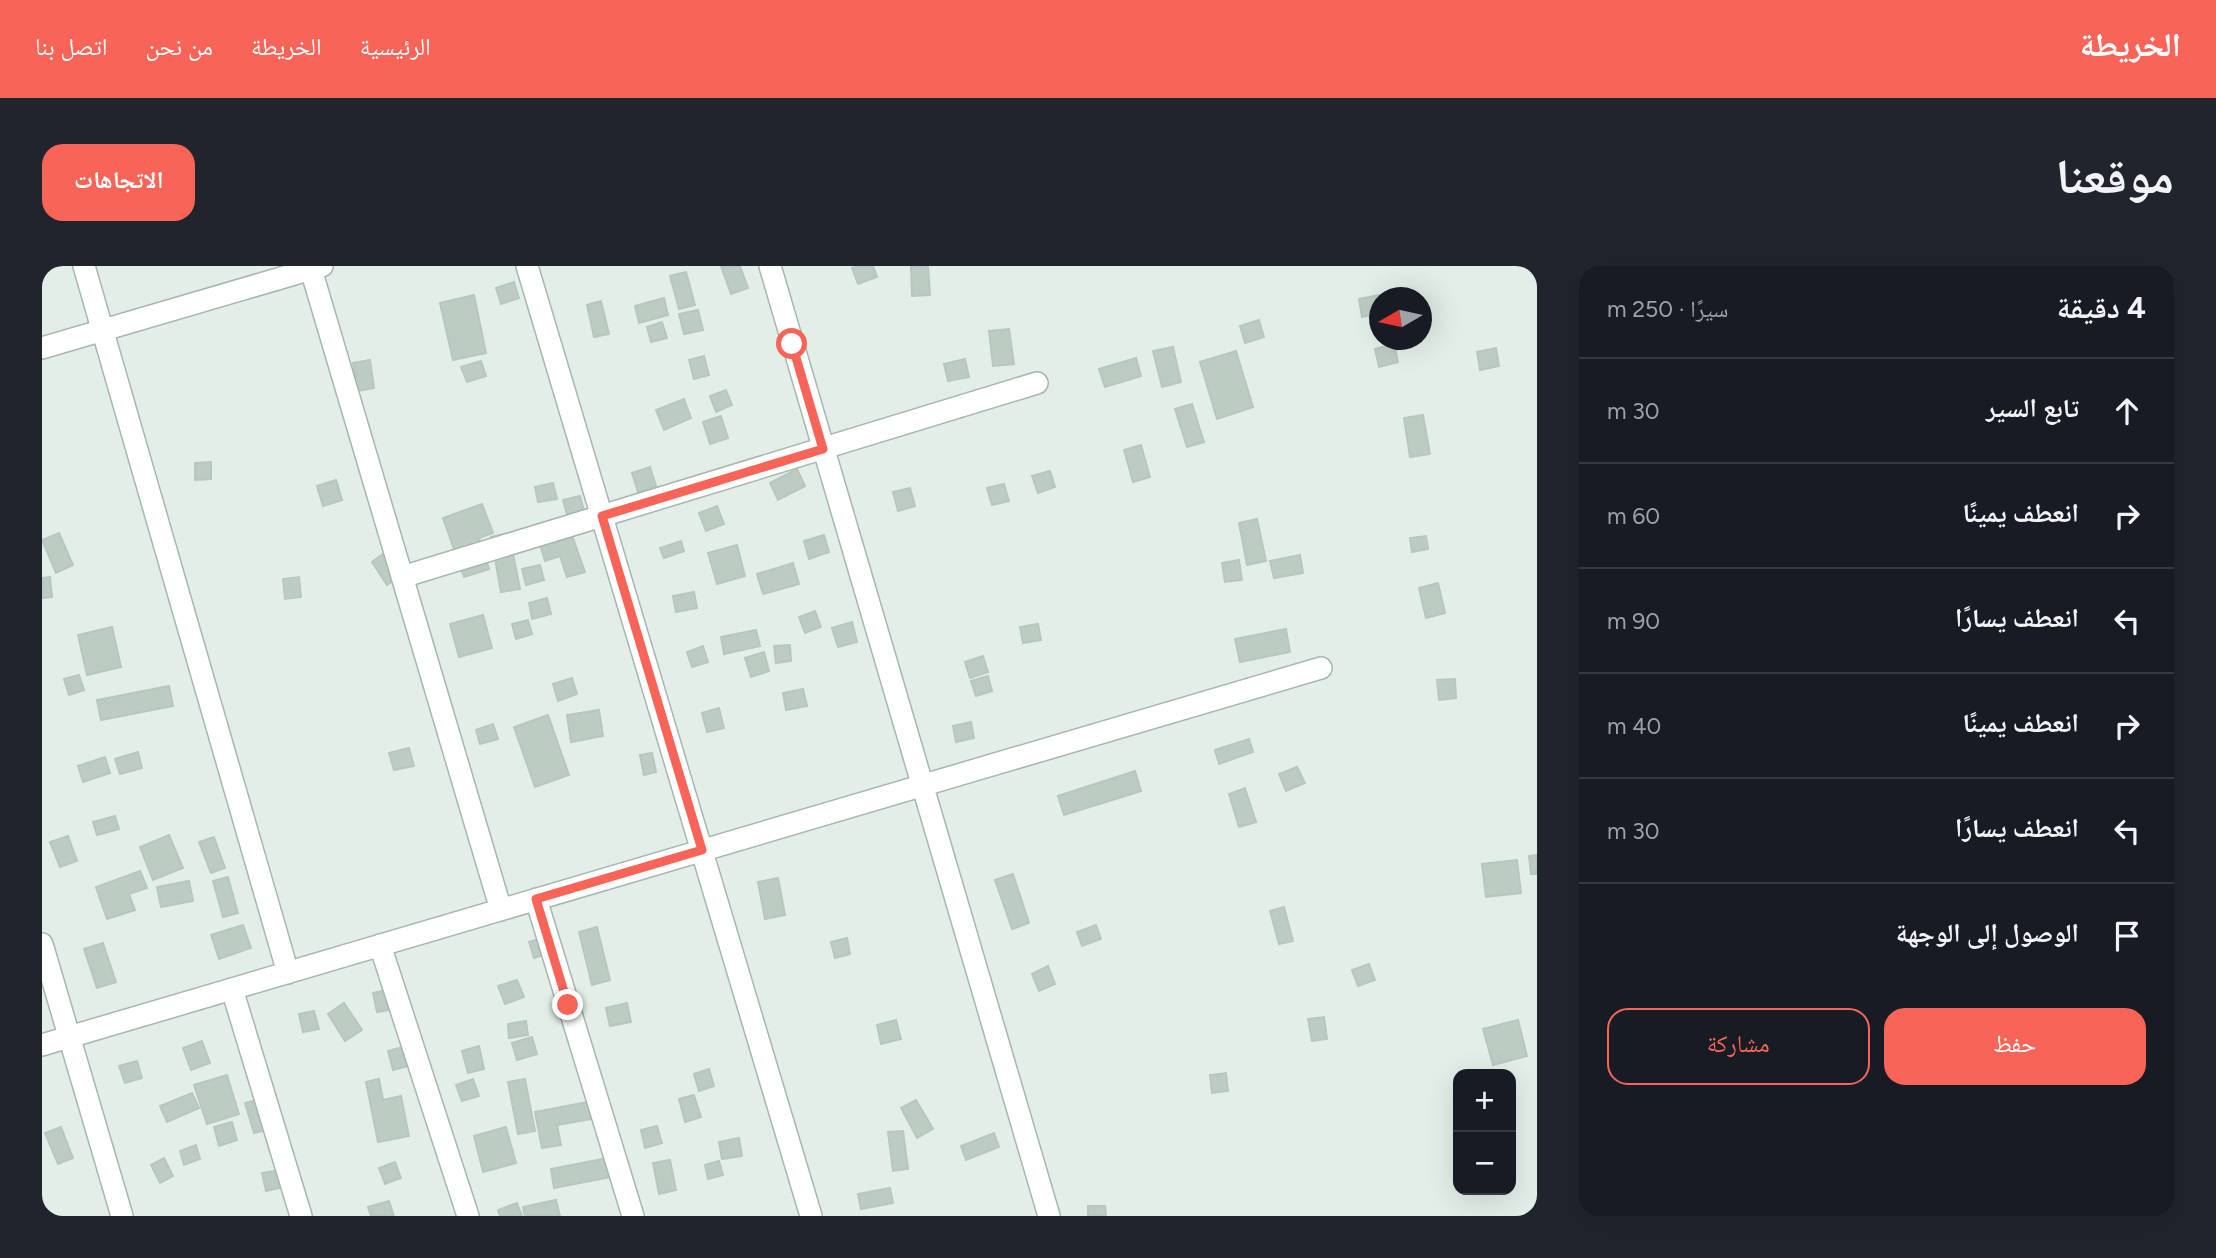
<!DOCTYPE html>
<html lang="ar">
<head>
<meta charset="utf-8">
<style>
	body { margin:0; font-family:Figtree,"Noto Naskh Arabic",sans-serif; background:#20242c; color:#f1f3f6; direction:rtl }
	.controls { position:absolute; right:21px; bottom:21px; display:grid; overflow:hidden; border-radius:14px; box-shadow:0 7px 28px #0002 }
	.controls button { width:63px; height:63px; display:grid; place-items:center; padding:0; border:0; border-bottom:2px solid #363941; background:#171b24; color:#f1f3f6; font:35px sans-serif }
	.compass { position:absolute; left:1327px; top:21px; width:63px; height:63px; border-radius:50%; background:#171b24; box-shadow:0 7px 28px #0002; rotate:261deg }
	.stop { position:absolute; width:21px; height:21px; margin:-16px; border:5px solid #f86458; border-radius:50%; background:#fff }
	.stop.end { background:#f86458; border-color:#fff; box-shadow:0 2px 7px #0008 }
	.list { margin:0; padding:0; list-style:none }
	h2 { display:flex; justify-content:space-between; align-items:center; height:91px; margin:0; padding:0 28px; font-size:30px }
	h2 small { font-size:23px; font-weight:400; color:#9ea1a6 }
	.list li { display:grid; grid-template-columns:46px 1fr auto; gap:21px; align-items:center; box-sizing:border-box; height:105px; padding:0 28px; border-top:2px solid #363941 }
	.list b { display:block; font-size:26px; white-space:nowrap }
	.list em { font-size:23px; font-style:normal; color:#9ea1a6 }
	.actions { display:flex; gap:14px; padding:21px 28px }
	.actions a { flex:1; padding:16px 0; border:2px solid #f86458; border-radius:21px; text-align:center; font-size:24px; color:#f86458 }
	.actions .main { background:#f86458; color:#fff }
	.icon { flex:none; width:38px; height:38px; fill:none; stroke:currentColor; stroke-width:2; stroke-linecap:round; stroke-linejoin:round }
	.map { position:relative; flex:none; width:1495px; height:950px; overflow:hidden; direction:ltr; border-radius:21px }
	header { display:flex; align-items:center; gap:42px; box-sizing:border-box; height:98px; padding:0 35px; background:#f86458; color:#fff }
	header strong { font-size:33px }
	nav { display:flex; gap:38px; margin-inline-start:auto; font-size:24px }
	.intro { display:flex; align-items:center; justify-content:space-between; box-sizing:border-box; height:168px; padding:0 42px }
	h1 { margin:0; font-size:49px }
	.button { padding:18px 32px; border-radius:21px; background:#f86458; color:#fff; font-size:24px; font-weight:700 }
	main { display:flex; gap:42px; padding:0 42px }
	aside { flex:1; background:#171b24; border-radius:21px; box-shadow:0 7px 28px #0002 }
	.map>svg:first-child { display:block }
	.building { fill:#bcccc3; stroke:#b6c8be; stroke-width:2 }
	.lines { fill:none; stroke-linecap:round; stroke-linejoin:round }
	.minor-casing { stroke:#a6b7ae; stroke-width:24 }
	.minor { stroke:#fff; stroke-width:21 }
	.route { stroke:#f86458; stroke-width:9 }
</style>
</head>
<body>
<header>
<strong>الخريطة</strong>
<nav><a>الرئيسية</a><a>الخريطة</a><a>من نحن</a><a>اتصل بنا</a></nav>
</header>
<div class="intro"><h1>موقعنا</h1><a class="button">الاتجاهات</a></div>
<main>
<aside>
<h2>4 دقيقة<small>سيرًا · 250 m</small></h2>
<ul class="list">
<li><svg class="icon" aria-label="ahead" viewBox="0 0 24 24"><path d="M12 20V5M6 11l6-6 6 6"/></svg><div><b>تابع السير</b></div><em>30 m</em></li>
<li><svg class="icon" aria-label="right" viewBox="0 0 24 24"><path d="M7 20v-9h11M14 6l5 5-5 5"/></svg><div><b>انعطف يمينًا</b></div><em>60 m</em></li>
<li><svg class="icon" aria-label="left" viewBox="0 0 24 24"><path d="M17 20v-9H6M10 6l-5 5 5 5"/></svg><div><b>انعطف يسارًا</b></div><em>90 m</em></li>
<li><svg class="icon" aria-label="right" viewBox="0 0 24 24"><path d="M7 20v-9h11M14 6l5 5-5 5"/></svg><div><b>انعطف يمينًا</b></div><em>40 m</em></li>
<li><svg class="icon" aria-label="left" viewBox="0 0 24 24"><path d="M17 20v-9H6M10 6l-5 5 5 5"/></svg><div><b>انعطف يسارًا</b></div><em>30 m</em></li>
<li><svg class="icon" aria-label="arrive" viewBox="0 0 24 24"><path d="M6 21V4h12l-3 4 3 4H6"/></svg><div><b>الوصول إلى الوجهة</b></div></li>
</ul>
<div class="actions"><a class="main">حفظ</a><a>مشاركة</a></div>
</aside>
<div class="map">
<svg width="1495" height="950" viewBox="0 0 1495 950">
	<rect width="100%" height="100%" fill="#e4eee8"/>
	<path class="building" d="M679,0H698L706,22L689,28Z
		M817,0H831L835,11L816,18L810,2Z
		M869,0H886L888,29L870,30Z
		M644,6L653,39L637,43L628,10Z
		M472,16L477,32L459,38L454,22Z
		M1343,28L1344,32H1338V47L1320,51L1317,33Z
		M432,29L444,87L411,94L398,37Z
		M622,32L626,49L597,57L593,40Z
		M559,35L567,68L552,71L545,39Z
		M656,44L661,64L642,68L637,48Z
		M1217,54L1222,71L1203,77L1198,60Z
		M620,56L625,72L609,76L605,61Z
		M967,63L972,98L951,100L947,65Z
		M1352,78L1356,96L1337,101L1333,83Z
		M1131,81L1139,116L1120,121L1111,85Z
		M1454,82L1457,100L1438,104L1435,86Z
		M1194,85L1211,141L1175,153L1158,96Z
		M662,90L667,109L652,113L647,94Z
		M1094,92L1099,110L1063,121L1057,103Z
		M923,93L927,111L906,115L902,98Z
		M328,94L332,122L316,125L311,97Z
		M439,95L444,110L425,116L419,101Z
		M684,124L690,139L674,146L668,130Z
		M642,133L649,152L622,164L614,144Z
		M1150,138L1162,176L1145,181L1133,143Z
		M1381,149L1388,188L1368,191L1362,152Z
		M679,150L686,172L668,178L661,156Z
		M1099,179L1108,211L1091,216L1082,184Z
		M169,196V213L153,214V197Z
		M608,201L614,220L596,226L590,207Z
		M755,203L763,220L736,234L728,217Z
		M1008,205L1013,221L996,227L990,210Z
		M294,214L300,234L281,240L275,220Z
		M511,217L515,233L496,236L493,221Z
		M962,218L967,235L950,239L945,222Z
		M868,222L873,240L856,245L851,226Z
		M538,230L543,248L526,252L521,234Z
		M440,238L451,267L437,272L447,303L422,311L401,252Z
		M675,240L682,258L664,265L657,247Z
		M1215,253L1224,295L1205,299L1197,257Z
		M526,258L543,306L525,311L518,290L503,295L495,268Z
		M17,267L31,299L14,307L0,274Z
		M467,267L478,323L459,326L449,271Z
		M782,269L787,286L767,293L762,275Z
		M1384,270L1386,283L1370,286L1368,272Z
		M639,275L642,285L622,292L618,282Z
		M695,279L703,310L675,318L666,287Z
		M348,283L364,306L345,319L330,296Z
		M1258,289L1261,307L1232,312L1228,295Z
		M1197,294L1200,314L1183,316L1180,297Z
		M751,297L757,318L721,328L715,308Z
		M498,299L502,314L484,319L480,303Z
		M8,311L10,331L0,332V312Z
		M257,311L259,331L243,333L241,313Z
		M1396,317L1403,347L1384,352L1377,322Z
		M652,326L655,342L634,346L631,330Z
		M505,332L509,348L490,353L487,337Z
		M773,345L779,361L763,367L757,351Z
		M441,349L450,382L417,391L408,358Z
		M486,354L490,368L474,373L470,358Z
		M810,356L815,376L796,381L790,362Z
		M996,358L999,374L981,377L978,361Z
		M70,361L79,401L45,409L36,369Z
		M1244,363L1248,386L1198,396L1193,373Z
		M714,364L718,380L682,388L679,371Z
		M748,379L749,395L734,397L732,380Z
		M661,380L666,396L650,401L645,386Z
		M722,386L727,405L709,411L703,392Z
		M941,390L946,406L928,412L923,396Z
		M37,409L42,424L27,429L22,413Z
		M946,410L950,425L934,430L929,415Z
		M530,412L535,428L516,435L511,418Z
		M1413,413L1414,432L1397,434L1395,414Z
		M127,420L131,440L59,454L55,434Z
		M761,423L765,440L744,444L741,427Z
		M677,442L682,462L665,466L660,447Z
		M557,444L561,470L529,476L525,449Z
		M506,449L527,509L493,521L472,461Z
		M929,456L932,472L914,476L911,460Z
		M451,458L456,473L438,478L434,464Z
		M1207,473L1211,486L1177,498L1173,484Z
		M367,482L372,500L352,504L347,487Z
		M96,486L100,502L78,508L73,493Z
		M610,487L614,506L602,509L598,489Z
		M63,491L68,507L41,516L36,500Z
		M1255,501L1263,517L1244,525L1237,508Z
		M1093,505L1099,525L1022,549L1016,530Z
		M1203,522L1214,556L1197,561L1187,528Z
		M73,550L77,563L55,569L51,556Z
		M127,569L141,602L111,614L98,581Z
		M26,570L35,595L18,601L8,576Z
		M172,571L183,602L169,607L157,576Z
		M1495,589V608H1489L1487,590Z
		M1475,594L1479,627L1444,631L1440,598Z
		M98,605L105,622L87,628L93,644L65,653L54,621Z
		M971,608L987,657L970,663L953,614Z
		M186,611L196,647L181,651L171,615Z
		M736,612L743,649L723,653L716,616Z
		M147,615L151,635L119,641L115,621Z
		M1242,641L1251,675L1237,678L1228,645Z
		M201,659L209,682L177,693L169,669Z
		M1054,659L1059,673L1040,680L1035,666Z
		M555,661L568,714L550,719L537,666Z
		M500,672L505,688L492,692L487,676Z
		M805,672L808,688L793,692L789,676Z
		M61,677L74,716L55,722L42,683Z
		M1327,698L1333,714L1316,720L1310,704Z
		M1006,700L1013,718L997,725L990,708Z
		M475,714L482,731L463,738L456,720Z
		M349,723L353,743L335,746L331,727Z
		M302,737L320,764L303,775L286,748Z
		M585,737L589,756L568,760L564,742Z
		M272,745L277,763L261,766L257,748Z
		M1282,751L1285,773L1270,775L1266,753Z
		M854,754L859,773L839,778L835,759Z
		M1476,754L1485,790L1451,799L1441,763Z
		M484,755L486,769L467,772L466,758Z
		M490,771L495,788L475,794L470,777Z
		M160,775L168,797L149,804L141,782Z
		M437,780L442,803L426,807L420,785Z
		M361,781L366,800L351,804L346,785Z
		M95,795L100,812L83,817L77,800Z
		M667,803L672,820L657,825L652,808Z
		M1184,807L1186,825L1170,827L1168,809Z
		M185,809L197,848L165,858L152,819Z
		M337,813L341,834L359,830L367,870L336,876L324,816Z
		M431,813L437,830L420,835L414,819Z
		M483,813L493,865L476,868L466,816Z
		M150,827L157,842L125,856L118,840Z
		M652,829L659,851L643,856L637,833Z
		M219,833L229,863L212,867L203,837Z
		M874,834L891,863L875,872L859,842Z
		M551,835L555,852L515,859L519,879L500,882L493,846Z
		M190,856L195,874L177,880L172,861Z
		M615,860L620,877L603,882L599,864Z
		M19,861L31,892L16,898L3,867Z
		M464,861L474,897L441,906L432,870Z
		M861,865L866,903L851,905L846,866Z
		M952,867L957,881L924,894L919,880Z
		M697,872L700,890L680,893L677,876Z
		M154,879L158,893L142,899L138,885Z
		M571,891L574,910L512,922L509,903Z
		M122,892L131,910L118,917L109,899Z
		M628,894L634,924L617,928L611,897Z
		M677,895L681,909L666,913L663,899Z
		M353,896L359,912L343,918L337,902Z
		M239,904L242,921L224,925L220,907Z
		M848,922L851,937L819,943L816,928Z
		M514,934L518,950H483L481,941Z
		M347,935L352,950H329L326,941Z
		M475,937L480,950H458L456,944Z
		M1046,940H1063L1064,950H1046Z"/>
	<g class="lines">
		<defs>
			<path id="minor" d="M42,0L246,707
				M268,0L459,644
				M485,0L769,950
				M728,0L1007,950
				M0,82L280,0
				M360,311L995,117
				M494,633L591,950
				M0,678L80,950
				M338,679L426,950
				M190,723L259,950
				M0,779L1279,402"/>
		</defs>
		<use href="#minor" class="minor-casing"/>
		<use href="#minor" class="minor"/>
	</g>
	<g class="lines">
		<path class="route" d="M526,739L494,633L660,584L560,250L781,183L750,78"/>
	</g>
</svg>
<div class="controls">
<button>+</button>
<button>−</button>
</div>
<svg class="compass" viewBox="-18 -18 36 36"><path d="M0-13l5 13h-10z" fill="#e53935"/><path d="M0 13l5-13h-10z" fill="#9ea1a6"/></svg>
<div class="stop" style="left:750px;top:78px"></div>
<div class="stop end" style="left:526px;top:739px"></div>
</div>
</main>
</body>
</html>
